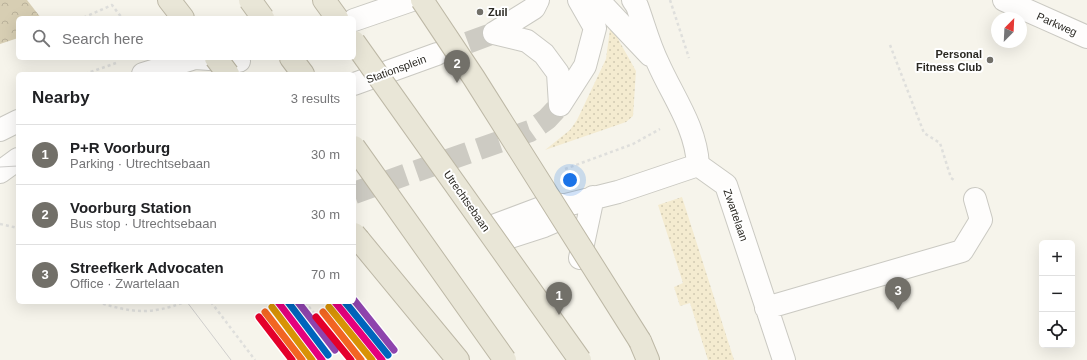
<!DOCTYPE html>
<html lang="en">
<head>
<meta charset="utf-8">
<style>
	body { margin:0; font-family:Helvetica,sans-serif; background:#f2f2f2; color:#202124 }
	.controls { position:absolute; right:12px; bottom:12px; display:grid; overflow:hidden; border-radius:6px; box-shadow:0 4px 16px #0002 }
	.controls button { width:36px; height:36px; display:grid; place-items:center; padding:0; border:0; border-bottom:1px solid #e0e0e0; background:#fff; color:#202124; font:20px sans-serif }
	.compass { position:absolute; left:991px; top:12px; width:36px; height:36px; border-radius:50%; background:#fff; box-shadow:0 4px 16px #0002; rotate:24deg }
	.you { position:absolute; left:570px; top:180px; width:14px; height:14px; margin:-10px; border:3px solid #fff; border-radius:50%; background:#1a73e8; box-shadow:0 0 0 6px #1a73e833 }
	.badge { display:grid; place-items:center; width:26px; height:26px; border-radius:50%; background:#727069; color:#fff; font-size:13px; font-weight:700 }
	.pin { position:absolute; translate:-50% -33px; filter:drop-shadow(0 1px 2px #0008) }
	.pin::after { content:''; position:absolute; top:21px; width:14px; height:12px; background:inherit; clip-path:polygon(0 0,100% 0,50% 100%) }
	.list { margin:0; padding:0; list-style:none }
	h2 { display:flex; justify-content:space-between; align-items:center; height:52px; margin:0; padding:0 16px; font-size:17px }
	h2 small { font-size:13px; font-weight:400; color:#757577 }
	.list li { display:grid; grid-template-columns:26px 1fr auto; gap:12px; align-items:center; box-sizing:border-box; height:60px; padding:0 16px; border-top:1px solid #e0e0e0 }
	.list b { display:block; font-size:15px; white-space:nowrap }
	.list p { margin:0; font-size:13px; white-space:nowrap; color:#757577 }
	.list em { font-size:13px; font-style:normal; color:#757577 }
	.icon { flex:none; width:22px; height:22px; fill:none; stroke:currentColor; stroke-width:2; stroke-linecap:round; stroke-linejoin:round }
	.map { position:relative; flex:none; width:1087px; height:360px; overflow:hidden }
	.search { position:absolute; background:#fff; box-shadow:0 4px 16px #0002; left:16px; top:16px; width:340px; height:44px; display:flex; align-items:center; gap:10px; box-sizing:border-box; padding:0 14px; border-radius:6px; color:#757577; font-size:15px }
	.panel { position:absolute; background:#fff; box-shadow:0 4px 16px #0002; left:16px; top:72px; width:340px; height:232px; border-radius:6px }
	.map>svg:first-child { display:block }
	.grass { fill:url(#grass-dots) }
	.forest { fill:url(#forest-crowns) }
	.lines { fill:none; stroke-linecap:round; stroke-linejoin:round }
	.minor-tunnel { stroke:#cdcbc3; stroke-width:22; stroke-dasharray:22 11; stroke-linecap:butt }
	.minor-casing { stroke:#cac9c2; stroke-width:24 }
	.highway-casing { stroke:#bdb8a6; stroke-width:24 }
	.path { stroke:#dfdfdc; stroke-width:2.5; stroke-dasharray:3 3; stroke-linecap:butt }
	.minor { stroke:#fefdfc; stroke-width:22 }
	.highway { stroke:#e9e6d7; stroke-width:22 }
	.tram { stroke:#d0cfcd; stroke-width:1 }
	.highway-bridge-casing { stroke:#bdb8a6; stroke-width:24; stroke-linecap:butt }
	.highway-bridge { stroke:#e9e6d7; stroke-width:22 }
	.rail-1-casing { stroke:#fff; stroke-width:10 }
	.rail-2-casing { stroke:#fff; stroke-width:10 }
	.rail-3-casing { stroke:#fff; stroke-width:10 }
	.rail-4-casing { stroke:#fff; stroke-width:10 }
	.rail-5-casing { stroke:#fff; stroke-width:10 }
	.rail-6-casing { stroke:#fff; stroke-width:10 }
	.rail-1 { stroke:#e5007d; stroke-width:7 }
	.rail-2 { stroke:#d89305; stroke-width:7 }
	.rail-3 { stroke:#0065bd; stroke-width:7 }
	.rail-4 { stroke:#f26522; stroke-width:7 }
	.rail-5 { stroke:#8e44ad; stroke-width:7 }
	.rail-6 { stroke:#e4002b; stroke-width:7 }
	.poi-dot { fill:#727069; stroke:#fff; stroke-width:1.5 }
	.labels { text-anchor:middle; stroke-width:4; stroke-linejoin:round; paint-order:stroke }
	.poi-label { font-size:11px; font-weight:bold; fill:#2b2923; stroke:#fff; text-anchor:start }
	.street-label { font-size:11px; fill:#2b2923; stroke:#fff }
</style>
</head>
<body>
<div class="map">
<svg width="1087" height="360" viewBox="0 0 1087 360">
	<defs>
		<pattern id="grass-dots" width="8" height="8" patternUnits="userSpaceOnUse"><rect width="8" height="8" fill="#f4ebd0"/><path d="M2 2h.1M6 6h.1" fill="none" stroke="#d1cab2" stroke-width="1.8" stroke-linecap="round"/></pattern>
		<pattern id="forest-crowns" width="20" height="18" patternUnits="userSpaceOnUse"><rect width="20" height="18" fill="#d7ceb3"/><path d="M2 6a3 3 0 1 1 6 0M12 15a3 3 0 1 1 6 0" fill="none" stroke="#b9b19a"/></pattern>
	</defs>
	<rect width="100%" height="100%" fill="#f6f4eb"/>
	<path class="grass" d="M610,29L613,30L636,71L633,116L626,122L545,150L570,130L577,120L606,59Z
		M682,197L734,360H708L690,303L680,306L674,287L683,283L658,205Z"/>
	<path class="forest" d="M0,0H27L41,18H18V38L0,44Z"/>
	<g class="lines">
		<path class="minor-tunnel" d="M437,54L494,33
			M354,193L530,131L547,119L560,105"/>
		<defs>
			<path id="minor" d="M598,0L650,55
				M633,0L637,6C644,25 649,45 658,63C673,97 696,127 698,165L726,185L784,360
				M1004,0L1087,37
				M354,20L412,0
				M494,33L527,41L544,54L558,73L560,105
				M494,33L534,8L538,0
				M143,74L195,58L239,61
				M354,84L437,54
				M560,105L585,66L595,28L579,0
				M0,130L18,121
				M0,172L18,159
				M493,226L549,205H566L618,192L698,165
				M498,241L544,226L558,220L566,205
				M580,258L593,197
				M766,308L962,251L981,220L975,199"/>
			<path id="highway" d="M169,0L183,18
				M324,0L337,18
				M291,58L303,74
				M359,240L458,360
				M640,341L648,360"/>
		</defs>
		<use href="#minor" class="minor-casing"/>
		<use href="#highway" class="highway-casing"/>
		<path class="path" d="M670,0L689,58
			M86,18L85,17L112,5L122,18
			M890,45L924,133L940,143L951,178L954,180
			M85,74L116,63
			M565,169L633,144L660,129
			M0,224L18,228
			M97,302C133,313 150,315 185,302
			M211,302L255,360
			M305,302L352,360"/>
		<use href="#minor" class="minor"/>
		<use href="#highway" class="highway"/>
		<path class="tram" d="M0,167L18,166
			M187,302L231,360"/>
		<defs>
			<path id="highway-bridge" d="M250,0L263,18
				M422,0L474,78L640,341
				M354,42L580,360
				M216,58L228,74
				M354,147L505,360
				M354,234L359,240"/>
		</defs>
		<use href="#highway-bridge" class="highway-bridge-casing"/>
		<use href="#highway-bridge" class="highway-bridge"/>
		<defs>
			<path id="rail-1" d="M278,302L322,360
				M335,302L382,360"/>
			<path id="rail-2" d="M272,307L312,360
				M329,307L372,360"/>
			<path id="rail-3" d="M288,302L328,355
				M345,302L388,355"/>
			<path id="rail-4" d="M265,312L302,360
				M323,312L361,360"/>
			<path id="rail-5" d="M354,300L394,350
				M298,302L335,350"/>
			<path id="rail-6" d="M259,317L292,360
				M316,317L351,360"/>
		</defs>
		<use href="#rail-1" class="rail-1-casing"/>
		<use href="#rail-2" class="rail-2-casing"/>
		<use href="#rail-3" class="rail-3-casing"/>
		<use href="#rail-4" class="rail-4-casing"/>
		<use href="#rail-5" class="rail-5-casing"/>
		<use href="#rail-6" class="rail-6-casing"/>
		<use href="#rail-1" class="rail-1"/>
		<use href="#rail-2" class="rail-2"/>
		<use href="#rail-3" class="rail-3"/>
		<use href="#rail-4" class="rail-4"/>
		<use href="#rail-5" class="rail-5"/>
		<use href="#rail-6" class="rail-6"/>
	</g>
	<g class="poi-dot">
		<circle cx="480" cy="12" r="4"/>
		<circle cx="990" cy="60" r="4"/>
	</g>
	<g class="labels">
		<g class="poi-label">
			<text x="488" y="16">Zuil</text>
			<text x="982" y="58" text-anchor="end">Personal<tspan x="982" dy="13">Fitness Club</tspan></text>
		</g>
		<g class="street-label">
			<text transform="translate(1057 24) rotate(24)" y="4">Parkweg</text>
			<text transform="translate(396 69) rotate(-20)" y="4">Stationsplein</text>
			<text transform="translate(467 201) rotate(55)" y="4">Utrechtsebaan</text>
			<text transform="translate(736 215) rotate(71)" y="4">Zwartelaan</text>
		</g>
	</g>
</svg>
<div class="controls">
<button>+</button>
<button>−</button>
<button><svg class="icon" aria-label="locate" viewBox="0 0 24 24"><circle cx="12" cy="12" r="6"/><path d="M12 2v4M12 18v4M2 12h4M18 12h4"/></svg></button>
</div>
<svg class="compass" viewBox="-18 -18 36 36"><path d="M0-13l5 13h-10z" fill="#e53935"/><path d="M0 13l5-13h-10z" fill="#757577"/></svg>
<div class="you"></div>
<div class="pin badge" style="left:559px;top:315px">1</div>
<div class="pin badge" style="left:457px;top:83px">2</div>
<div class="pin badge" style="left:898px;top:310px">3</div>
<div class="search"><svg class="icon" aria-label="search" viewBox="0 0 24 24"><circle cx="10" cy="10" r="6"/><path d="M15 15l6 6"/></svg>Search here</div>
<section class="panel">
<h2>Nearby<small>3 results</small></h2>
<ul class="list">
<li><span class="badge">1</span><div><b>P+R Voorburg</b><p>Parking · Utrechtsebaan</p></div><em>30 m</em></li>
<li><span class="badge">2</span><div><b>Voorburg Station</b><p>Bus stop · Utrechtsebaan</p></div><em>30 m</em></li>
<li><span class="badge">3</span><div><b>Streefkerk Advocaten</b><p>Office · Zwartelaan</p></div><em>70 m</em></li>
</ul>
</section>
</div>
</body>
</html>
